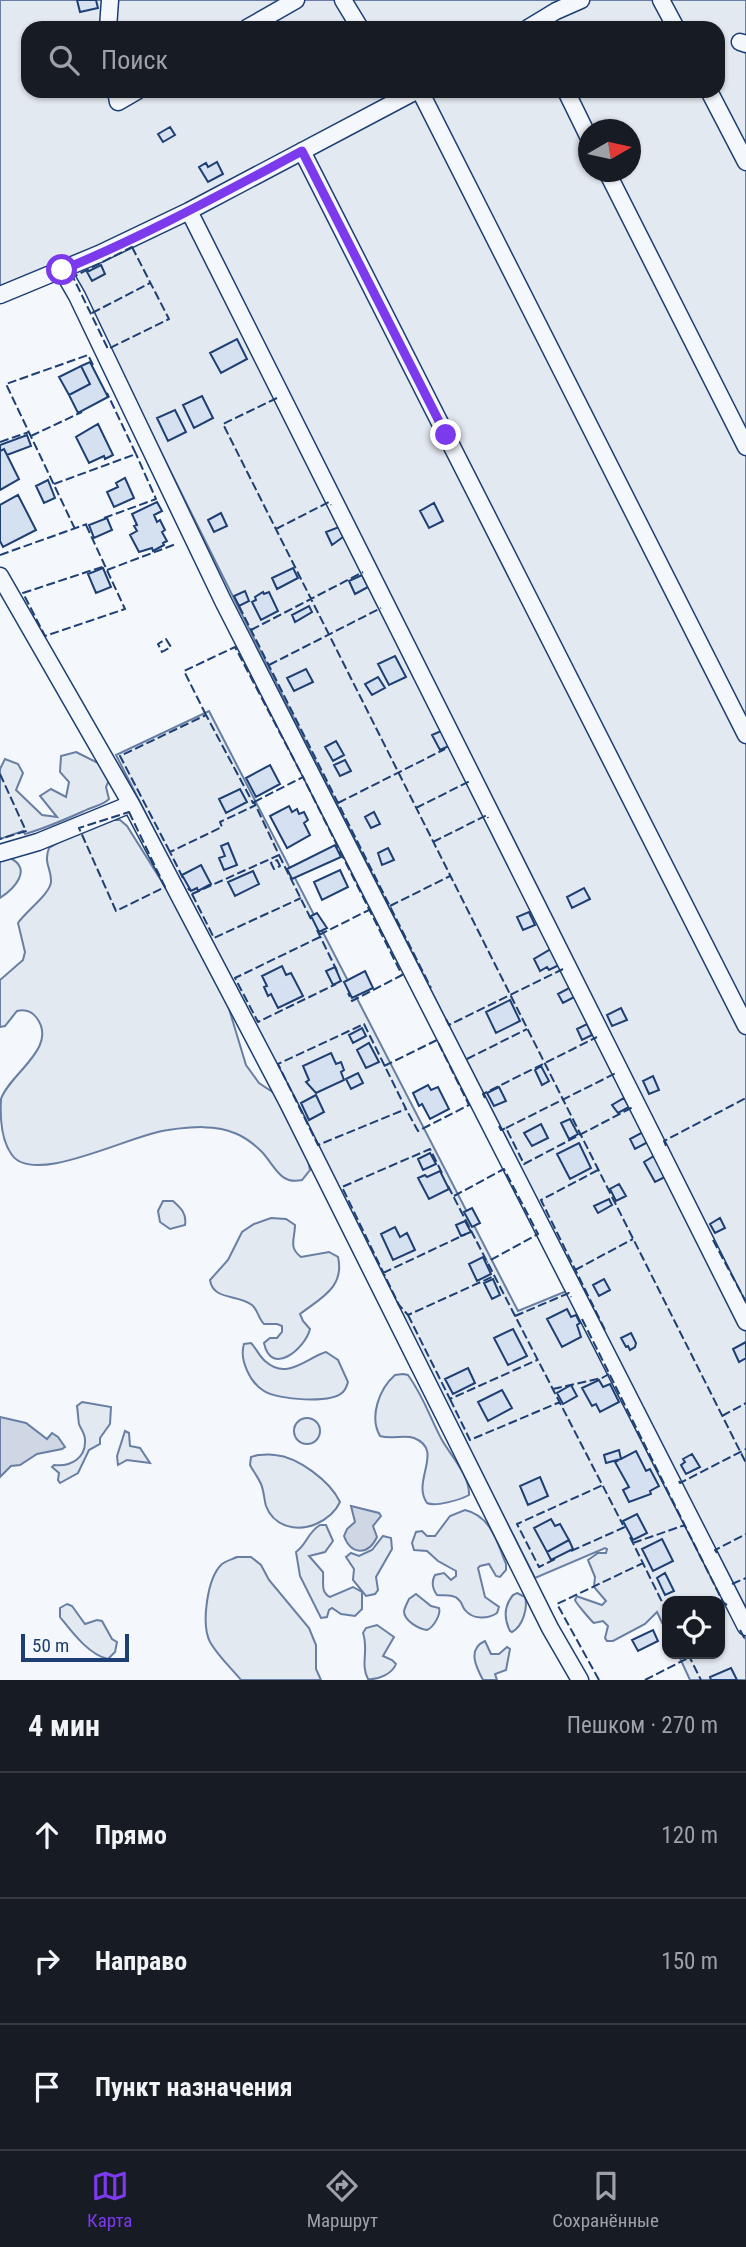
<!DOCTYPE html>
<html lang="ru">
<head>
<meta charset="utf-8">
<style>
	body { margin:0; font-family:"Roboto Condensed",sans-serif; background:#20242c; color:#f1f3f6 }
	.controls { position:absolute; right:21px; bottom:21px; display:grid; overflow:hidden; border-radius:14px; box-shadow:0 2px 5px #0004 }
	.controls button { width:63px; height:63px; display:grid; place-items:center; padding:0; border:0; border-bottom:2px solid #363941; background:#171b24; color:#f1f3f6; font:35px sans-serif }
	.compass { position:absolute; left:578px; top:119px; width:63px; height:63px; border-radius:50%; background:#171b24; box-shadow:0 2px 5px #0004; rotate:81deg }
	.scale { position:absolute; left:21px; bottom:18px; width:108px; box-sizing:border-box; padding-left:7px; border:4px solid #1d3f73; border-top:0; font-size:19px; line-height:24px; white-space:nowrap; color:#1d3f73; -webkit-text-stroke:5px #f4f7fb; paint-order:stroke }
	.stop { position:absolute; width:21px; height:21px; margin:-16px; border:5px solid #7c3aed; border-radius:50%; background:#fff }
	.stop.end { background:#7c3aed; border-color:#fff; box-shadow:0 2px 7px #0008 }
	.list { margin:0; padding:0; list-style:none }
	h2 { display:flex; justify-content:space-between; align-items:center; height:91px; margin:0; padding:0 28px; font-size:30px }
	h2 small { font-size:23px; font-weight:400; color:#9ea1a6 }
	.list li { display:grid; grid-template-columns:46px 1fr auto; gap:21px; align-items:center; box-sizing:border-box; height:126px; padding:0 28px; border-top:2px solid #363941 }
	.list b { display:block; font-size:26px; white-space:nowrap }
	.list em { font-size:23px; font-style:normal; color:#9ea1a6 }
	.icon { flex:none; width:38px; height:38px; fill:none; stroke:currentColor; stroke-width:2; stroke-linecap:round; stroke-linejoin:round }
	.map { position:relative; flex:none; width:746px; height:1680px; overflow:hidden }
	.search { position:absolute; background:#171b24; box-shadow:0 2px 5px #0004; left:21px; right:21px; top:21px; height:77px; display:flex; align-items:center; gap:18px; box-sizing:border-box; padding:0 24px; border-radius:21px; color:#9ea1a6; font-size:26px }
	.sheet { height:469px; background:#171b24 }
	nav { display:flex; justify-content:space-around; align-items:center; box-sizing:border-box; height:98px; border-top:2px solid #363941; background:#171b24; font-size:19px; color:#9ea1a6 }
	nav a { display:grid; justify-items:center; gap:4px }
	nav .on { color:#7c3aed }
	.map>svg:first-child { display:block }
	.green { fill:#e3e9f0; stroke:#687fa3; stroke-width:2; fill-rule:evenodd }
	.water { fill:#cfd7e4; stroke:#687fa3; stroke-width:2 }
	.building { fill:#d5e0f0; stroke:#1d3f73; stroke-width:2 }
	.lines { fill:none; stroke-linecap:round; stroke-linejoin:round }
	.minor-casing { stroke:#1d3f73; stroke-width:19 }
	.minor { stroke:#f4f7fb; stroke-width:16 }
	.fence { stroke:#1d3f73; stroke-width:2; stroke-dasharray:9 3.5; stroke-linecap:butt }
	.route { stroke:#7c3aed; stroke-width:9 }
</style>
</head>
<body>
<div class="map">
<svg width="746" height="1680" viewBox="0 0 746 1680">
	<rect width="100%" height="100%" fill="#f4f7fb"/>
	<path class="green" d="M0,0H746V1616C522,1167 292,721 71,270L0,296ZM28,28H718V91H28ZM588,130H630V172H588Z
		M209,711L518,1311L569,1290L746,1640V1680H690L678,1654H720V1601H667V1633L657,1612L645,1624L613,1641H607L605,1638L608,1626L603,1621L594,1623C592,1622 576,1603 575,1600L577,1596L579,1597L602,1605L606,1601L594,1587L595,1577L588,1560L598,1553H606L607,1549L605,1548L535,1578L116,755Z
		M76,752L104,766L109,780L106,787L109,799C102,806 93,806 84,811C64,820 46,828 25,834L23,831L0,839V769L5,759L18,764L23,773L16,790L42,815L57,817L40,796L51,789L66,797L69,782L60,772L61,756Z
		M112,820H120L127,826L174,901L223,989L246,1065L259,1083L274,1093L282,1105L308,1160L310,1170L302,1180C280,1185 275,1166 262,1152C255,1145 246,1138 237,1134C216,1124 190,1127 168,1130C134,1133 35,1187 12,1155C1,1140 0,1117 1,1099C9,1074 60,1047 36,1017C31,1011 25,1009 17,1011L5,1026L0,1027V980L23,960L25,952L18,923C26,911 50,894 51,882C52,869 43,864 49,848L68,837Z
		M10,858C33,869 14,889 0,898V859Z
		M163,1201H173C181,1208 187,1214 185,1225L170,1229L160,1222L158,1211Z
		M271,1218L286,1219L295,1225C295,1239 288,1247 301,1257L329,1252L338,1257C345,1287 321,1298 300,1314L303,1321L310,1329C305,1349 271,1377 264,1343L270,1338H277L282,1332V1326L277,1324H264C258,1318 258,1310 252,1305C239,1294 213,1301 210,1280L228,1260L242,1232L254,1224Z
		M251,1343C256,1348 259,1356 265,1361C287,1381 306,1358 326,1352L338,1360L348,1382C347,1385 346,1389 343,1392C331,1404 278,1400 264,1391C250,1383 239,1359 244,1344Z
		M403,1374L408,1375C424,1397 430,1418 442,1440C451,1456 470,1476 469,1495C460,1500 435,1507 427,1503C411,1481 445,1450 414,1438C404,1434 392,1440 380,1436C369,1417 379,1389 395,1375Z
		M82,1402L111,1407L110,1424L100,1438V1444L89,1450L78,1473L60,1483L58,1480L59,1473L52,1467L54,1465C71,1467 86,1458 85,1440C85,1433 81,1430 79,1424C78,1418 78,1412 77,1406Z
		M294 1431a13 13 0 1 1 26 0a13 13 0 1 1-26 0Z
		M125,1431L129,1433L130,1446L140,1448L150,1463L127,1460L118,1465L117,1456Z
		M258,1455C263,1455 269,1454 275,1455C298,1457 330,1481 340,1502C335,1513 327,1519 316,1524C297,1532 274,1527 266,1506C264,1499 264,1491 261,1484C258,1477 253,1471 250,1465L251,1457Z
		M465,1510C491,1516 497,1542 506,1564V1570L500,1577L496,1576L489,1564L480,1566L478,1568L485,1597L499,1607L497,1613C488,1619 473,1620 465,1610C461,1606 464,1605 459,1600C454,1594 445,1596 437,1595C432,1588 431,1582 435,1575L444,1573L451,1580L456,1576V1571L438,1561L427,1551L414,1550L412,1543L416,1532L422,1531L427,1536H435L450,1516Z
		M320,1525H326L333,1541L325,1552L309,1556L323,1572C324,1582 320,1592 330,1597L353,1587L362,1592V1609L355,1616L341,1614L332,1608L329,1610L327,1617L321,1618L300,1576L296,1552C307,1544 308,1532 320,1525Z
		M383,1536L391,1538L392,1549L376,1577L378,1590L375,1594L366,1596L353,1580L354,1569L346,1557L351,1553L359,1556L372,1550Z
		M237,1557H251L261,1565L269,1580L309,1628L316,1645V1669L321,1680H241C231,1668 218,1656 210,1642C201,1624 207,1578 222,1564C226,1561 233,1559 237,1557Z
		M517,1593L525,1597C528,1608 523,1626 512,1632L510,1631C504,1619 504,1606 513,1595Z
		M416,1594L431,1606L439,1608C441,1614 434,1627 427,1630C419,1629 404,1621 404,1611C405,1607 407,1603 409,1599Z
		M67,1604L72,1606L85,1624L97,1620L102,1621L112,1639L117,1642L115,1652L108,1659C89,1655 72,1632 60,1617V1608Z
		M377,1625L394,1637L383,1656L392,1660L396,1664C392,1674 378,1680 368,1679C360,1664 369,1650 363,1633L366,1628Z
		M485,1641L491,1654H499L507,1647L510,1649L506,1670L495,1674L497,1680H483C476,1667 467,1649 485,1641Z"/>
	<path class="water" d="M0,1417L26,1423L47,1439L52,1433L58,1437L65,1447L62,1449L37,1454L20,1465L11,1466L0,1477Z
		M351,1506L379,1513L381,1516L373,1526L377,1537C368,1556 351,1555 344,1536L347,1529L355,1522Z"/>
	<path class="building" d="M77,0H96L98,8L80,12Z
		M170,127L175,135L163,142L158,134Z
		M217,162L223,174L208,182L199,167L206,163L208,167Z
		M101,265L105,274L92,281L87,272Z
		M237,339L247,359L221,373L210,353Z
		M90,362L108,397L78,413L69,395L90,384L81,366Z
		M81,366L90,384L69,395L59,377Z
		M202,396L213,418L194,428L183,405Z
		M175,410L186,432L168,441L157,418Z
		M98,424L113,455L105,459L104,456L89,463L76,437Z
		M27,435L31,446L7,455L4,449L0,451V445Z
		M4,449L19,479L0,490V451Z
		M125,478L134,498L114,507L107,492L118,487L116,483Z
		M48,480L55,498L44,503L36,486Z
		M18,495L36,530L3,547L0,541V505Z
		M157,502L162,511L154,515L157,522L160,520L165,530L162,532L167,541L163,543L164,545L153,551L152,548L139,552L130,535L137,531L134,526L137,525L132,514Z
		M434,503L443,521L429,528L420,511Z
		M221,513L227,526L214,532L208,520Z
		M107,518L112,530L94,538L89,525Z
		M339,527L343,537L332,545L326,532Z
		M103,568L111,587L96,593L88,574Z
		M293,568L298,578L277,589L272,578Z
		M362,575L368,587L355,594L349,581Z
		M245,591L249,601L239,606L234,596Z
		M263,592L264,594L269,592L278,611L261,620L252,602L256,600L255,597Z
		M309,606L312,612L295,622L292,615Z
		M395,656L406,677L389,685L378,664Z
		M306,669L313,682L294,691L287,678Z
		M378,677L385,688L372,695L365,684Z
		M441,731L449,746L440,750L432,735Z
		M336,741L344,755L333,761L325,747Z
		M345,760L351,771L340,776L334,765Z
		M270,765L280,784L256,797L246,778Z
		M240,789L247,802L226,813L219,799Z
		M289,806L292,812L297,809L299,814L304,812L308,820L304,823L310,835L287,848L270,816Z
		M374,812L380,824L371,828L365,817Z
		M228,843L237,865L224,870L219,858L225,856L221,846Z
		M335,845L341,857L292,879L287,869Z
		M388,848L394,860L382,865L378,853Z
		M201,865L211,884L198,891L197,888L191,891L182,875Z
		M340,870L348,887L322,900L314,882Z
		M253,871L259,884L235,896L228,882Z
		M584,888L590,899L572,908L567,897Z
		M529,912L535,925L523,930L517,917Z
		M317,913L327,928L319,932L311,916Z
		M551,949L559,965L549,970L547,967L540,971L534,959Z
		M282,966L286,975L291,973L303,996L278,1008L271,994L268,996L264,987L267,986L262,976Z
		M335,967L341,981L333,985L326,971Z
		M365,971L373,988L352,998L344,982Z
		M571,987L576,996L563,1003L558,994Z
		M510,1000L520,1021L496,1033L486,1012Z
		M621,1008L627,1020L612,1026L607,1015Z
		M587,1024L592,1035L582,1040L577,1029Z
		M362,1028L366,1036L353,1043L349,1035Z
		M369,1043L379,1062L366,1068L357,1050Z
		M331,1053L336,1064L341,1062L344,1070L341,1072L344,1080L316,1093L306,1082L309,1080L303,1066Z
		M541,1066L549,1081L542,1085L535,1070Z
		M358,1073L363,1083L351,1089L346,1079Z
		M653,1076L659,1090L649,1094L643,1081Z
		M428,1085L431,1090L438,1087L449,1109L430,1119L422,1104L419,1106L413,1093Z
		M499,1087L506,1101L494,1106L487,1093Z
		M316,1095L324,1112L309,1120L301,1103Z
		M624,1098L629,1107L618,1113L612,1105Z
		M570,1119L578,1134L569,1139L561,1123Z
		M541,1124L548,1138L532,1146L524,1133Z
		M643,1132L648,1142L635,1149L630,1139Z
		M579,1143L591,1168L570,1179L557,1154Z
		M430,1153L436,1164L423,1170L418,1159Z
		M654,1156L665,1177L655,1182L644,1162Z
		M440,1171L449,1189L429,1199L418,1178L425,1175L427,1177Z
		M619,1184L626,1196L616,1201L610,1189Z
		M609,1199L612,1205L598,1213L594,1206Z
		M472,1208L480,1223L472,1227L464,1212Z
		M720,1218L725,1228L715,1233L710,1224Z
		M465,1221L471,1232L461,1236L456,1225Z
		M395,1227L400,1237L407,1233L415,1250L393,1260L381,1234Z
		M483,1257L491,1274L477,1281L469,1264Z
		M493,1279L500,1295L492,1299L484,1283Z
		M604,1279L610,1290L599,1296L593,1285Z
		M567,1309L571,1317L576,1315L580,1323L577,1325L581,1337L562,1347L547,1319Z
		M513,1329L527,1356L508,1365L494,1338Z
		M631,1333L636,1343L635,1347L630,1350L628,1346L626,1347L621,1338Z
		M746,1342V1358L739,1362L733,1349Z
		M468,1368L475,1383L453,1394L445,1379Z
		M599,1380L603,1387L610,1384L619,1402L600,1412L596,1404L592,1406L582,1388Z
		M571,1385L577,1396L563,1404L557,1393Z
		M502,1390L512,1408L488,1421L478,1402Z
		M619,1450L621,1459L606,1463L604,1455Z
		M636,1451L646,1471L650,1469L659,1486L650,1491L651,1494L629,1502L623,1490L629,1487L615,1462Z
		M692,1454L700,1467L686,1474L681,1465L685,1462L683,1459Z
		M540,1477L548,1496L528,1505L520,1486Z
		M637,1514L647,1533L633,1540L623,1521Z
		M551,1519L555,1526L560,1524L569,1540L547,1552L534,1528Z
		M662,1539L673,1561L653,1571L642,1549Z
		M569,1540L573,1549L551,1560L547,1552Z
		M665,1573L674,1591L665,1595L657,1578Z
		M653,1630L658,1641L638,1651L632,1640Z
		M731,1668L737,1680H711L710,1677Z"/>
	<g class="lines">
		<defs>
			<path id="minor" d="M343,0L360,28
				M661,0L676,28
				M108,28L110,0
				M247,28L296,0
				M528,28L556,11L581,0
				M740,42L746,44
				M116,91L118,102L137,91
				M420,91L746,735
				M566,91L588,136
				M709,91L746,162
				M302,151L746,1026
				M607,172L746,447
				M189,211L746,1322
				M62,270L77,296L223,601L746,1627
				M0,295L99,254L189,211L416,91
				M0,576L131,804L288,1103L550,1628L580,1680
				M0,853L38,842L131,804"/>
		</defs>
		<use href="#minor" class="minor-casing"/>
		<use href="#minor" class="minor"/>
		<path class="fence" d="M132,247L169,319L108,349L73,277Z
			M92,313L150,283
			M277,398L223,424L746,1463
			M31,436L82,412
			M0,442L29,432
			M54,484L136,454L107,393
			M104,518L156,499L136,454
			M86,525L125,609L45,636L23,593L105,566
			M75,529L6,384L88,355L93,365
			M276,529L329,502L331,505
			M0,555L87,524
			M107,570L176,544
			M239,606L431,988
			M251,630L363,572
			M166,639L171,647L162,652L158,644Z
			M269,665L381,608
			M206,715L184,671L235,647L303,777
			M0,774L26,831L0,839
			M254,802L303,777L402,975L352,1001L348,993
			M338,803L445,749
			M416,808L470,781
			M129,812L165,887L116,911L79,828Z
			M433,842L487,815L488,818
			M170,852L120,756L206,715L253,803L254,802L279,855L192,894L188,888
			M279,855L312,921
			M277,860L280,866L274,869L271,863Z
			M183,878L170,852L222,827L220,822L256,805
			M192,894L214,938L301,898
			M390,906L450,876
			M317,930L337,971
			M319,935L369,910
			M320,937L235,978L258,1022L336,984
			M446,1019L449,1025L563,969
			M364,1024L406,1109L318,1145L278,1064Z
			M467,1059L527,1029
			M384,1066L437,1040L469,1105L418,1131L406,1109
			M485,1098L483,1094L597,1037
			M499,1126L501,1130L506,1128L524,1164L633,1107
			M506,1128L616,1073
			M666,1146L664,1141L746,1098
			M598,1170L541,1200L605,1330
			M442,1173L430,1149L342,1187L399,1305L408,1315L494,1276
			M448,1186L623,1525
			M454,1196L504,1169L538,1234L487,1262
			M713,1240L746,1302
			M575,1270L633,1239
			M383,1273L466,1234
			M408,1315L450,1399L537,1360
			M515,1316L569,1293L571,1297
			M582,1319L723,1602L727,1605
			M553,1389L602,1378L609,1374
			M450,1399L470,1440L560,1402
			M722,1416L746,1403
			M679,1481L680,1483L746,1449
			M630,1537L667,1612
			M633,1543L685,1525
			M571,1551L625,1527
			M717,1553L715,1550L746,1534
			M555,1559L539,1567L517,1524L603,1485
			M732,1584L746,1578
			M740,1630L746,1641
			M688,1654L701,1680
			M599,1680L557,1604L643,1563
			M645,1680L690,1657"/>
	</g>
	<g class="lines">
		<path class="route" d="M62,270C145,236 223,193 302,151L446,435"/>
	</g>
</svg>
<div class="controls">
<button><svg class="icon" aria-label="locate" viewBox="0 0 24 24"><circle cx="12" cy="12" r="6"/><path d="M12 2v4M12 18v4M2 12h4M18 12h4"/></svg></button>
</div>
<svg class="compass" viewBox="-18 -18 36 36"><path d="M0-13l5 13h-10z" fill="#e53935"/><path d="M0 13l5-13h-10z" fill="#9ea1a6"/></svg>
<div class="scale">50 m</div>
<div class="stop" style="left:62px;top:270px"></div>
<div class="stop end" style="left:446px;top:435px"></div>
<div class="search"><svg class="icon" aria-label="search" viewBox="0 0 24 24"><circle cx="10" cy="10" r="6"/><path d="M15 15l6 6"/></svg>Поиск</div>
</div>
<section class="sheet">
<h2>4 мин<small>Пешком · 270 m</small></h2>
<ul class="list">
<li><svg class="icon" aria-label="ahead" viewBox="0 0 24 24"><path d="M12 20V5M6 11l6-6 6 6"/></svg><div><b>Прямо</b></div><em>120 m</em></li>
<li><svg class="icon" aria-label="right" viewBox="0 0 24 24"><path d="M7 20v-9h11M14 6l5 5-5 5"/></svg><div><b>Направо</b></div><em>150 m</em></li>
<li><svg class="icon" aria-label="arrive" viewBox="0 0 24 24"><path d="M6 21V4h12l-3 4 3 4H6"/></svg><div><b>Пункт назначения</b></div></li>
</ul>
</section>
<nav>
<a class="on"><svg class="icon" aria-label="map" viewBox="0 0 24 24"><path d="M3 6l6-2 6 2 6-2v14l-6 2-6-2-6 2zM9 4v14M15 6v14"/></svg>Карта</a>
<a><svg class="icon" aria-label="directions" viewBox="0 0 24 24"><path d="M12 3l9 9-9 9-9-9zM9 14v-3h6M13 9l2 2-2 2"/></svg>Маршрут</a>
<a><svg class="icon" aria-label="saved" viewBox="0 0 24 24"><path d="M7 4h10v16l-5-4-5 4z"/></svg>Сохранённые</a>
</nav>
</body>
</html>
